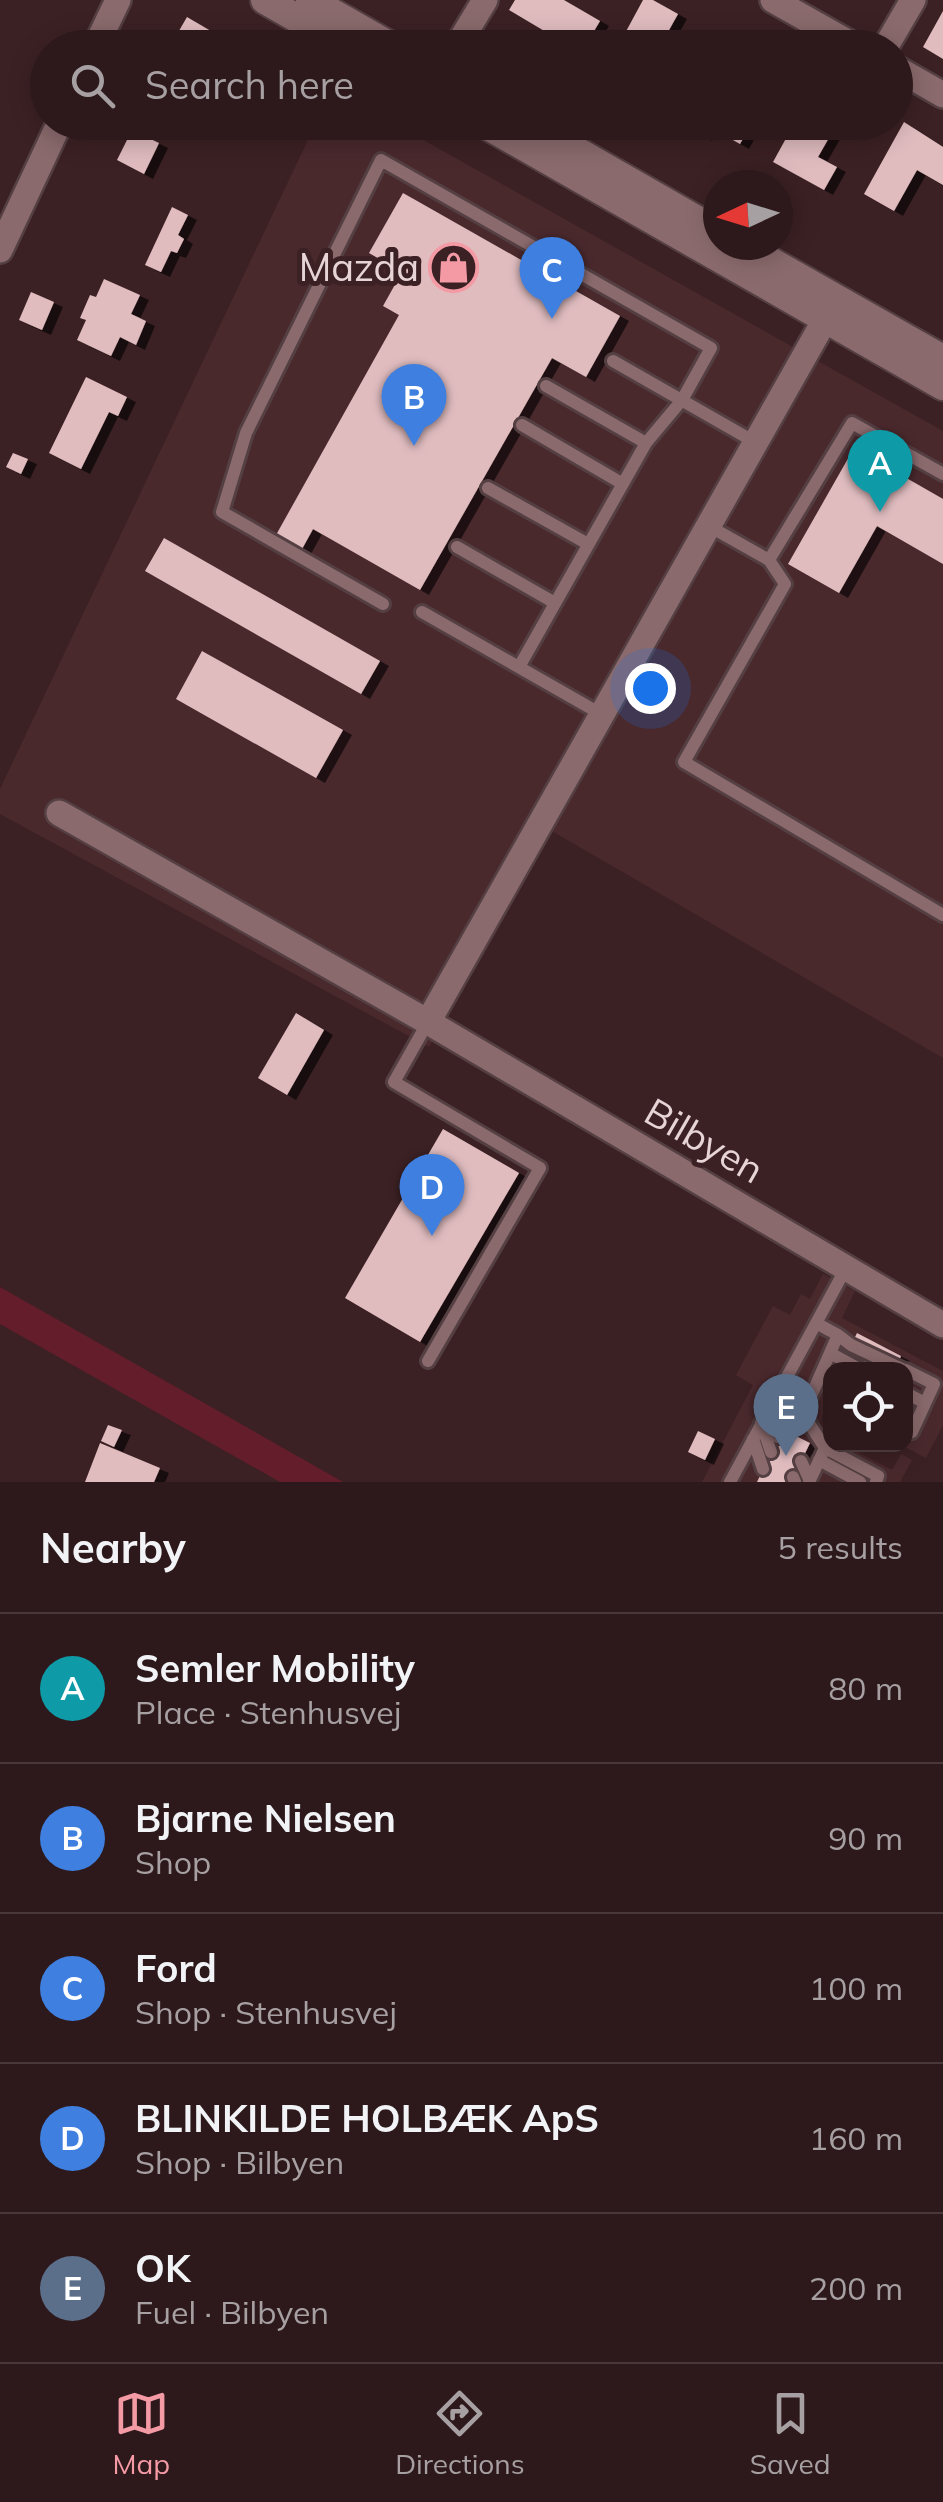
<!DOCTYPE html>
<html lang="en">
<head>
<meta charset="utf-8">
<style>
	body { margin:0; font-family:Mulish,sans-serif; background:#352224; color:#f1f3f6 }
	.controls { position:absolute; right:30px; bottom:30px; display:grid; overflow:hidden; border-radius:20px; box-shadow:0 5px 25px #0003 }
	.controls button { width:90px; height:90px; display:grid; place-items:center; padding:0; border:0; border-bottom:2px solid #48383a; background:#2d191b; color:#f1f3f6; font:50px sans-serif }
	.compass { position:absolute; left:703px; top:170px; width:90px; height:90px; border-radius:50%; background:#2d191b; box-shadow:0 5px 25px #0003; rotate:266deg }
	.you { position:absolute; left:650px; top:688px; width:35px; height:35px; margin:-25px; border:8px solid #fff; border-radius:50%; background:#1a73e8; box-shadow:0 0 0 15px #1a73e833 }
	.badge { display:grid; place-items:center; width:65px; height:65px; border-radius:50%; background:#f49aa5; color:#fff; font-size:32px; font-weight:700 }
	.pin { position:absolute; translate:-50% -82px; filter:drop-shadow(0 2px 5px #0008) }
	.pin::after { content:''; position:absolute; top:52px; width:35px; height:30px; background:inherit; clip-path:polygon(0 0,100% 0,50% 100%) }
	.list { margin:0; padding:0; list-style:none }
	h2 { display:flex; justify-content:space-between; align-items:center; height:130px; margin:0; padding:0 40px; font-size:42px }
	h2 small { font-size:32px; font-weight:400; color:#a7a0a3 }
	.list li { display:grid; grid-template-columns:65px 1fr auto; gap:30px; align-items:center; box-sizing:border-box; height:150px; padding:0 40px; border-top:2px solid #48383a }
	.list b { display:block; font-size:38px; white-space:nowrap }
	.list p { margin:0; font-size:32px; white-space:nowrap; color:#a7a0a3 }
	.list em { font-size:32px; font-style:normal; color:#a7a0a3 }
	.icon { flex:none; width:55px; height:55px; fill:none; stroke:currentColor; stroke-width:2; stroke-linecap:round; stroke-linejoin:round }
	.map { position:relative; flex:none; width:943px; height:1482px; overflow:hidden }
	.search { position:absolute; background:#2d191b; box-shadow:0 5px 25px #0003; left:30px; right:30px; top:30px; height:110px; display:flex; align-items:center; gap:25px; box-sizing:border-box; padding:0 35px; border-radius:55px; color:#a7a0a3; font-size:38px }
	.sheet { height:880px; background:#2d191b }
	nav { display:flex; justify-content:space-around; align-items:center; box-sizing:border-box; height:140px; border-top:2px solid #48383a; background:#2d191b; font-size:28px; color:#a7a0a3 }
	nav a { display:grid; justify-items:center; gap:5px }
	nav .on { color:#f49aa5 }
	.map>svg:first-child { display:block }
	.built { fill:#4a292d }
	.green { fill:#631d2b }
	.building { fill:#e0bcbf; filter:url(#shadow) }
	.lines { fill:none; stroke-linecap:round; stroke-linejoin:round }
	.service-casing { stroke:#543f42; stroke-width:18 }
	.minor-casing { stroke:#543f42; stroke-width:30 }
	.tertiary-casing { stroke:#543f42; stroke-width:32 }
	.service { stroke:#8a6a6d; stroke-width:12 }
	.minor { stroke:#8a6a6d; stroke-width:25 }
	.tertiary { stroke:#8a6a6d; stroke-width:28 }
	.labels { text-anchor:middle; stroke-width:10; stroke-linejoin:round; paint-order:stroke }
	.poi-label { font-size:38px; fill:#e7d4d6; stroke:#3c2124; text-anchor:end }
	.street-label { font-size:38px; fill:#e7d4d6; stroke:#3c2124 }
</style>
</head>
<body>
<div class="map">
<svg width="943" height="1482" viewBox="0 0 943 1482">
	<defs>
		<filter id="shadow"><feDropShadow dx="9" dy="5" stdDeviation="0" flood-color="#0009"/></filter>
	</defs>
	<rect width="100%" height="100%" fill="#3c2124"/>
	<path class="built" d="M316,123H393L943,431V1058L552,831L429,1047L0,814V789Z
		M823,1274L855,1291L842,1318L943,1371V1425L926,1458L901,1445L906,1444V1370H830V1407L827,1406L816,1430L830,1438V1444L844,1445L892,1470L901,1454L912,1460L900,1482H702L753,1385L736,1375L773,1306L790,1315L801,1294L810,1299Z"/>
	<path class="green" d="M0,1287L343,1482H280L0,1324Z"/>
	<path class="building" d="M515,0H564L600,21L584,48H573L509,10Z
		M643,0H653L678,14L659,48H617Z
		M943,11V59L923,47Z
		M187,17L221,37L214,48H169Z
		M679,122H752L740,144L708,126L703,136Z
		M795,122H838L818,157L837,167L824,190L773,162Z
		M904,122L943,147V185L917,170L894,211L864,194Z
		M132,130L159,143L144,174L117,160Z
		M403,193L620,316L586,377L552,358L420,590L313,529L302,549L276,535L399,315L383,306L402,272L369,253Z
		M172,207L188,215L178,235L184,239L177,253L171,251L161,272L145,265Z
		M104,279L140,295L131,314L146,321L136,345L120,337L111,356L77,340L86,320L80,318L90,295L96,297Z
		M31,292L54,302L42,330L19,320Z
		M86,377L127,397L118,416L109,412L81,469L49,453Z
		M854,448L943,499V564L877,526L839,593L788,564Z
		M13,453L28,459L21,474L6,467Z
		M164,538L380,661L361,694L145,571Z
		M202,651L343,730L316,778L176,699Z
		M296,1013L324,1030L287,1095L258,1078Z
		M443,1129L519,1173L420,1342L345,1298Z
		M857,1333L901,1356L895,1370H839Z
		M108,1425L122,1430L114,1447L101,1441Z
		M782,1429L810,1443L791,1482H757Z
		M698,1431L715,1439L705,1460L688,1452Z
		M100,1443L160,1468L154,1482H85Z"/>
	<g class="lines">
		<defs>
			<path id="service" d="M613,361L753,441
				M522,425L623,484
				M488,488L588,544
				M707,525L769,560L852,423L943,474
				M457,547L555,603
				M769,560L785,584L684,762L943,915
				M383,604L222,512L246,433L381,160L711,348L682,400L646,443
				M422,612L601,714
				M519,667L646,443L546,386
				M428,1022L394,1082L540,1168L428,1361
				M838,1335L851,1345L904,1370
				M830,1353L861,1370
				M906,1370L934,1384L912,1432L906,1428
				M906,1393L925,1403
				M774,1399L789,1433
				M768,1411L778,1437
				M761,1423L771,1452
				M753,1439L763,1469
				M825,1448L878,1476L876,1482
				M819,1460L860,1482
				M801,1461L810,1481
				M793,1477L795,1482
				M730,1482L846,1268
				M809,1482L825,1448L803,1414L838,1335L816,1323"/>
			<path id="minor" d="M773,0L858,48
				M95,48L118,0
				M456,48L485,0
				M885,48L913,0
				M896,68L943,95
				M0,250L60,122
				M835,302L428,1022L943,1325
				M59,813L428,1022"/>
			<path id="tertiary" d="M265,0L349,48
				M310,0L394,48
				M481,122L943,386
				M526,122L718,232
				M742,245L943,359"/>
		</defs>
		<use href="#service" class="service-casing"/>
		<use href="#minor" class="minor-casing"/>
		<use href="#tertiary" class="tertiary-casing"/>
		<use href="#service" class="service"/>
		<use href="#minor" class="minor"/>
		<use href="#tertiary" class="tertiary"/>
	</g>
	<defs>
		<symbol id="shop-ring" viewBox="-11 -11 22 22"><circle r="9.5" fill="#3c2124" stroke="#f49aa5" stroke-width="1.5"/><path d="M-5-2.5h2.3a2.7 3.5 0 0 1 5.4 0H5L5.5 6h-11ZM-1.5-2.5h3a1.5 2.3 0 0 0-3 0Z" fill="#f49aa5"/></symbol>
	</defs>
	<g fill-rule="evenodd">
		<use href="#shop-ring" x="426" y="240" width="55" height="55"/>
	</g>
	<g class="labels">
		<g class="poi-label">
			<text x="419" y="281">Mazda</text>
		</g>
		<g class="street-label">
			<text transform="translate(704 1141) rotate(30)" y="13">Bilbyen</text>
		</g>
	</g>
</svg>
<div class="controls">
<button><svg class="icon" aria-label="locate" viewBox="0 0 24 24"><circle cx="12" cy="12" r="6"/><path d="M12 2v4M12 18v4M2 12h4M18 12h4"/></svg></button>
</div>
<svg class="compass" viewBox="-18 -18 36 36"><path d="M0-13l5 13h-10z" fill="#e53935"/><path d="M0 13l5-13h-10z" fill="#a7a0a3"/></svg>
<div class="you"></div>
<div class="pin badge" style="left:880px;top:512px;background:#0f9aa8">A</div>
<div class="pin badge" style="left:414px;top:446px;background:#3f7fe0">B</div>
<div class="pin badge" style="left:552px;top:319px;background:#3f7fe0">C</div>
<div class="pin badge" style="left:432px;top:1236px;background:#3f7fe0">D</div>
<div class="pin badge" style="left:786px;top:1456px;background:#5c6f8a">E</div>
<div class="search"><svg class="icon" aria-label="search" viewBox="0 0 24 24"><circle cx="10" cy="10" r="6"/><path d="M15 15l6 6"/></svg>Search here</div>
</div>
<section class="sheet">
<h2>Nearby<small>5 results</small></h2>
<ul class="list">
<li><span class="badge" style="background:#0f9aa8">A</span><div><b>Semler Mobility</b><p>Place · Stenhusvej</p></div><em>80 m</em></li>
<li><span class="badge" style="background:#3f7fe0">B</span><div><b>Bjarne Nielsen</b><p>Shop</p></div><em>90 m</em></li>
<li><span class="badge" style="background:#3f7fe0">C</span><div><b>Ford</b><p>Shop · Stenhusvej</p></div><em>100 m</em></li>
<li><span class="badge" style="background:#3f7fe0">D</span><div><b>BLINKILDE HOLBÆK ApS</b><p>Shop · Bilbyen</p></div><em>160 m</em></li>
<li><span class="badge" style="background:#5c6f8a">E</span><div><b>OK</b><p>Fuel · Bilbyen</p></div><em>200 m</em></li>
</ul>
</section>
<nav>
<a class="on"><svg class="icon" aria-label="map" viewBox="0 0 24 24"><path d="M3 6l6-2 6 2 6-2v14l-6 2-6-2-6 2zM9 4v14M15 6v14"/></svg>Map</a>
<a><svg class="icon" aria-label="directions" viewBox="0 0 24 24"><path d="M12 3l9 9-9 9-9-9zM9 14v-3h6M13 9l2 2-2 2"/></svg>Directions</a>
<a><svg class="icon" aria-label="saved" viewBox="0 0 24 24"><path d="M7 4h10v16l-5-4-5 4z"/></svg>Saved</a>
</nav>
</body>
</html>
